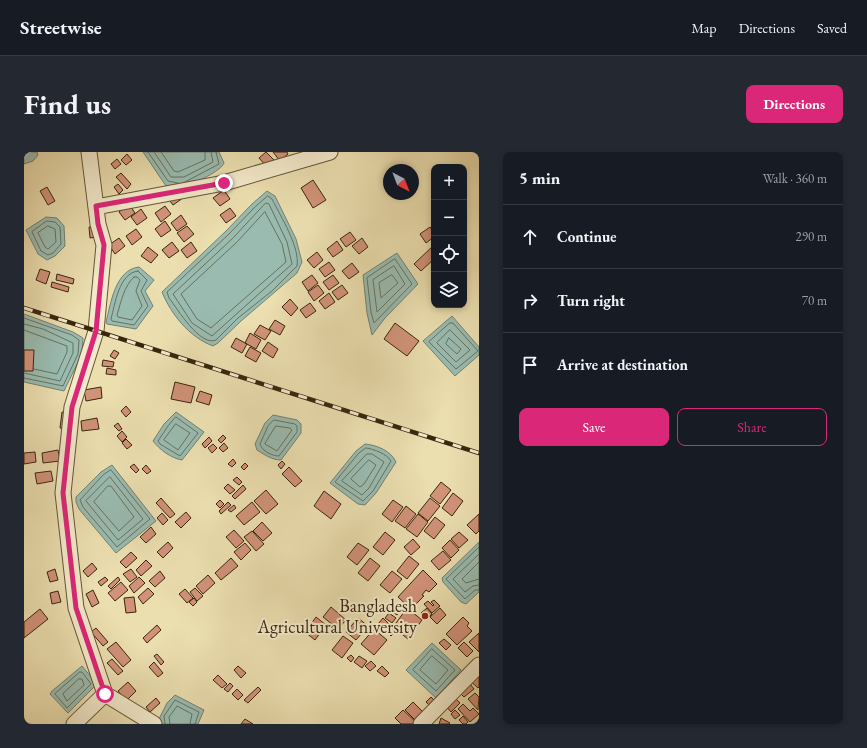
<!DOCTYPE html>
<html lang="en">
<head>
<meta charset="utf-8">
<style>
	body { margin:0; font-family:"EB Garamond",serif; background:#242831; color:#f1f3f6 }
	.controls { position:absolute; right:12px; top:12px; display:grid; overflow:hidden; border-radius:8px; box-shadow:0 2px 6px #0003 }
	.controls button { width:36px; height:36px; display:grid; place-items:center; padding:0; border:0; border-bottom:1px solid #363941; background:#171b24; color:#f1f3f6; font:20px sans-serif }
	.compass { position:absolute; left:359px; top:12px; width:36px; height:36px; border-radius:50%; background:#171b24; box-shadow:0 2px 6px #0003; rotate:138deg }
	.stop { position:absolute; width:12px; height:12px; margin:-9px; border:3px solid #db2777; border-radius:50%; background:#fff }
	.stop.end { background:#db2777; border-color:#fff; box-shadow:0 1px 4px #0008 }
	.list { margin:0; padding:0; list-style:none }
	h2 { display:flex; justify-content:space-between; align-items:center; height:52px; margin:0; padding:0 16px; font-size:17px }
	h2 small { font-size:13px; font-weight:400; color:#9ea1a6 }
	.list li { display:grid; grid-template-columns:26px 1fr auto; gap:12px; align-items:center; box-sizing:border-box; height:64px; padding:0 16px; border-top:1px solid #363941 }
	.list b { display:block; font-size:15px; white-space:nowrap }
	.list em { font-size:13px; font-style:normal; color:#9ea1a6 }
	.actions { display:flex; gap:8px; padding:12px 16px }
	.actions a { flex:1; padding:9px 0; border:1px solid #db2777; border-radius:8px; text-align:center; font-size:14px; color:#db2777 }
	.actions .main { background:#db2777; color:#fff }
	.icon { flex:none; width:22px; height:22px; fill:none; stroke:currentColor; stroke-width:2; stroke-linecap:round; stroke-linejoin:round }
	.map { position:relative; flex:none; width:455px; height:572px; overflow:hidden; border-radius:8px }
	header { display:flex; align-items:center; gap:24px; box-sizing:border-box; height:56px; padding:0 20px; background:#171b24; border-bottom:1px solid #363941 }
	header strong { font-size:19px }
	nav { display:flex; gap:22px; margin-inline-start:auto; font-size:14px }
	.intro { display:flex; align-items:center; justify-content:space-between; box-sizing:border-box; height:96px; padding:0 24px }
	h1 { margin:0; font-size:28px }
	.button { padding:10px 18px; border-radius:8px; background:#db2777; color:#fff; font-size:14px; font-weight:700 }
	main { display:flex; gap:24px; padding:0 24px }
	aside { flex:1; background:#171b24; border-radius:8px; box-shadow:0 2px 6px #0003 }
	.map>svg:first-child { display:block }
	.water { fill:#99bbb0; stroke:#73806f }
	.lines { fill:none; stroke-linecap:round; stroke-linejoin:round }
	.shore { stroke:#69715e; stroke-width:1 }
	.building { fill:#d19279; stroke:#39270d }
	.minor-casing { stroke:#665536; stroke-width:17 }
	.minor { stroke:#f2eacb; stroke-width:15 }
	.rail-casing { stroke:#39270d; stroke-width:4.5 }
	.rail { stroke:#f2eacb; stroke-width:3; stroke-dasharray:9; stroke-linecap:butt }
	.route { stroke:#db2777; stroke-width:5 }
	.poi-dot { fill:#8f2418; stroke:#f2eacb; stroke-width:1.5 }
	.labels { text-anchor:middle; stroke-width:4; stroke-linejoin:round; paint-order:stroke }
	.poi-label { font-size:18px; fill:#39270d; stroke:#f2eacb; text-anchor:end }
</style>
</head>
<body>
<header>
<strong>Streetwise</strong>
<nav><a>Map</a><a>Directions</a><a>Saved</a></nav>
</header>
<div class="intro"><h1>Find us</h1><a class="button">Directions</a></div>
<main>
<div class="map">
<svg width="455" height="572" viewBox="0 0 455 572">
	<rect width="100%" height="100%" fill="#ebdeaf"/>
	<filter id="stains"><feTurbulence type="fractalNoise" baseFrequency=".005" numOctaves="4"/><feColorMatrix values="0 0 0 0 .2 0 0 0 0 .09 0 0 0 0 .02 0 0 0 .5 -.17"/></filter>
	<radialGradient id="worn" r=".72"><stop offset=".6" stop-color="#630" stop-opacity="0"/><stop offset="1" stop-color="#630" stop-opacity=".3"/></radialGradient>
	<path class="water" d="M0,0H13L14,3L9,9L0,12Z
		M119,0H195L200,11C197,19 171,31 162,34C155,35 149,35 142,34Z
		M243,39L251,44L272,87L278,110L273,121L217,169L194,191L189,194C165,185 147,162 138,140L202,79L228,52Z
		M22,65L33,66L40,74L41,94L31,104L23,108L14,102L2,78Z
		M373,101L394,132L361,166L348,183L343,161L339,123Z
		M115,115L130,128L121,139L129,154L112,177L83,172L82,170C87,151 91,118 115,115Z
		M0,162L49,180L59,186L58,202L40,239L0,230Z
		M428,164L455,195V203L431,224L399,189Z
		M152,260L180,280L158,308C147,306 136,298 129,289L140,272Z
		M249,263L273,268L277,272V281L257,308C248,308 241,303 233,298L231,292L241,271Z
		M341,292C353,293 367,299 372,310L352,341L341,353L334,352L306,331L332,299Z
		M88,313L132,369L92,401L55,357L52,350V345L77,320Z
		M455,390V440L442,452L437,450L419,430L418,426Z
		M408,491L437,518L412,546L382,518Z
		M58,514L73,532L44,561L26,542L28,539Z
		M151,543L180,558L174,572H139L134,569L143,551Z"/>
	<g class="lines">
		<path class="shore" d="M124,0L144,29L154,31
			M130,0L147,25H160L189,10L187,0
			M137,0L150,19L154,20L181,8V0
			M161,30L195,12L192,0
			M244,44L248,47C257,65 276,95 273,114L248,139L214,166L192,188C176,195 153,156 145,146L143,140L205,82L231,55Z
			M242,51L245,52L263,90L268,112L188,184L168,171L149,142L209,86Z
			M241,60L258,92L262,110L187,176L173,167L157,142L213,90Z
			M23,69L31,70L36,75L37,92L29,101L24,103L17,99L8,80Z
			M24,74L31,77L32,90L24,97L21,95L14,81Z
			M371,107L388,132L350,171L347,160L343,126Z
			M370,114L381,132L353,160L349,128Z
			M114,119L123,128L117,139L124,154L110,173L88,169L87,167C91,152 95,121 114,119Z
			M368,123L374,131L357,146L355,131Z
			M110,125H113L116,128L112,139L118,154L108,168L94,165L93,163C97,150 100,134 110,125Z
			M0,166L48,183L55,188L54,202L39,234L0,226
			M426,171H429L454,199L432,217L405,190Z
			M0,172L19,177L49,191V201L36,229L0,221
			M0,178L43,194V200L33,222L10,217
			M426,178L446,198L432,210L413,191Z
			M425,186L437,197L433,202L422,192Z
			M152,265L174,281L156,304L136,292L134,289L144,274Z
			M250,268L271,272L273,274V280L255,304C248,304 238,299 236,292L244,274Z
			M152,272L166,281L154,298L140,288Z
			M252,274L266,276L268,278L253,299L241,292Z
			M342,296C350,297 363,302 367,309L349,339L339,349L311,330L334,302Z
			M343,302H348L360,310L345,336L338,343L318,329Z
			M345,308L352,313L340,332L336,335L327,327Z
			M87,318L126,367L93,395L59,355L56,348L79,323Z
			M86,325L119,367L94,388L62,349Z
			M84,334H87L110,365L95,379L70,350Z
			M455,395L422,427L441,447L451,438H455
			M455,402L429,427L441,440L449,434L455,433
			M455,410L438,427L442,431L455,427
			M408,497L431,518L412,539L389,518Z
			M408,504L424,518L412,532L396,518Z
			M56,520H58L67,532L43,556L31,542Z
			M55,527H58L60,533L43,549L39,542Z
			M141,572L140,564L151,548L175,560L171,572
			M146,572L145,565L153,554L168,562L166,572"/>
	</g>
	<path class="building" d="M242,0L251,9L243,15L235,6Z
		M249,0H263L264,2L256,9Z
		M103,2L108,8L102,13L97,8Z
		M93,7L97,12L91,17L87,12Z
		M97,21L107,32L103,37L92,25Z
		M289,28L302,48L289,56L277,36Z
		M94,32L99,38L95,42L90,35Z
		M23,35L31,49L24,53L16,39Z
		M200,38L206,47L196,54L189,46Z
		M143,45L159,46L149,53Z
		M105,52L111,61L101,68L95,60Z
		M141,54L147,62L137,70L131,61Z
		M206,56L212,64L202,71L196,63Z
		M117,57L123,66L113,73L107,65Z
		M157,63L163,72L153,79L147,71Z
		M141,69L147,78L137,85L131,77Z
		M77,74L79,84L66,86L65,75Z
		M163,74L170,82L160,90L153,81Z
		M406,75L410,81V85L402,91L396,82Z
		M112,77L118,85L108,93L102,84Z
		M326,80L332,88L322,95L316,87Z
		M95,86L101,94L91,102L85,93Z
		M338,86L344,95L335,102L328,94Z
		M313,89L319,98L309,105L303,97Z
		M148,90L155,99L145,106L138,98Z
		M167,90L173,99L163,106L157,98Z
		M410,93V107L397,119L390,112Z
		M124,95L134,103L127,111L117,104Z
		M293,100L299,108L290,116L283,108Z
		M305,110L311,118L301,125L295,117Z
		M328,111L335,120L325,127L318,119Z
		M16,117L26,120L22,132L12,128Z
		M33,122L50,127L49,132L32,128Z
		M288,123L294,131L284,139L278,130Z
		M309,123L315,131L305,138L299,130Z
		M28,130L45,135L44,140L27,135Z
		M294,133L300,141L290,149L284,140Z
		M318,133L324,141L314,148L308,140Z
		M305,141L311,150L301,157L295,149Z
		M266,147L274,156L267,164L258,155Z
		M286,151L292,159L282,166L276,158Z
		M251,168L261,174L256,183L245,177Z
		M371,171L395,189L383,204L360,187Z
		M236,173L247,179L241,188L230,182Z
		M226,181L237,188L232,197L221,191Z
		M212,186L223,192L218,201L207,195Z
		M244,190L254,197L249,206L238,199Z
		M226,195L237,201L232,210L221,204Z
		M0,198H10L9,219H0Z
		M90,198L95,201L91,207L86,204Z
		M79,208L90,210L89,215L78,214Z
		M83,216L92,218V223L82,222Z
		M151,230L171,235L167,251L147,247Z
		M77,235L78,246L62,249L60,238Z
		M176,239L188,243L185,253L172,249Z
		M102,254L107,260L102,265L97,259Z
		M38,260L49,262L47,278L36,276Z
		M73,266L75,277L58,279L57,269Z
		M94,271L98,277L95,279L90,274Z
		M98,279L103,285L98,290L93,284Z
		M199,283L202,286L197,291L194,288Z
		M185,285L188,289L181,296L178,292Z
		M102,287L108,293L103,297L98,291Z
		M200,291L204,296L199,300L195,296Z
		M189,292L193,296L188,301L184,296Z
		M34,298L36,309L19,311L18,301Z
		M11,300L12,310L0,312V301Z
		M209,307L212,311L208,315L204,312Z
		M258,309L261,312L257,317L254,313Z
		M221,311L224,314L220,318L217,315Z
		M110,312L115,318L112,321L106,315Z
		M122,313L127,319L123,322L118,317Z
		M265,315L278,329L271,335L258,322Z
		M27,319L29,329L13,332L11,321Z
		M213,325L218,330L215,333L209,328Z
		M417,330L427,338L416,352L406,344Z
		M204,332L211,338L206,342L200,336Z
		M219,333L222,337L211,347L208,344Z
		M242,338L254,352L242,362L230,349Z
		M300,339L317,352L307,367L290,354Z
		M429,341L439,349L428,364L418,356Z
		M137,346L151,362L146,366L132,351Z
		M406,346L416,354L404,369L394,361Z
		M196,348L200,352L196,356L192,352Z
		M369,348L379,355L368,370L358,362Z
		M204,350L207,353L197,362L195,359Z
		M228,350L236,360L220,373L212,364Z
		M210,353L212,356L207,360L204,358Z
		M382,354L392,362L381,376L371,369Z
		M162,360L167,366L157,376L151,370Z
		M138,361L144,368L139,373L133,366Z
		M394,362L404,370L393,385L382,377Z
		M455,362V379L452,382L443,373Z
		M411,365L421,373L410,387L400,379Z
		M238,370L248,381L239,389L229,379Z
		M127,375L132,382L122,391L116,385Z
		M210,378L220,389L212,396L202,385Z
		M228,379L240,392L232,399L220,385Z
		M361,380L371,388L359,403L349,395Z
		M435,380L444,388L435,396L427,387Z
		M389,387L396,395L387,403L380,395Z
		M426,388L435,398L427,406L418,396Z
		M144,390L149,396L139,406L133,400Z
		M221,391L227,398L217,408L210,400Z
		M334,391L345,398L333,413L323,405Z
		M419,399L427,408L415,418L407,409Z
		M107,400L113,406L102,416L96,410Z
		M385,404L395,412L383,427L373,419Z
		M207,406L214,414L197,428L191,421Z
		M346,406L356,414L344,429L334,421Z
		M122,408L128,414L117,424L112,418Z
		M68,411L73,417L64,425L59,419Z
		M31,417L34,428L26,430L23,420Z
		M107,417L113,425L106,430L99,422Z
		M399,418L413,432L405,440L402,438L398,443L400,444L387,457L374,445Z
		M136,419L141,426L131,435L125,429Z
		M368,419L378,427L366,441L356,433Z
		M184,423L191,431L179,442L172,434Z
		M81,425L84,428L77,434L74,430Z
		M94,425L96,428L87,437L84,434Z
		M115,425L121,431L110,441L105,434Z
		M97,430L104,438L91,449L84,441Z
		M124,436L130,442L119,452L114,445Z
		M171,436L179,444L173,449L166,440Z
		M161,437L169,446L163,451L155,442Z
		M69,438L75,451L68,455L62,442Z
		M34,439L37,450L28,452L26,441Z
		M110,445L112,460L102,461L100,446Z
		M170,446L173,450L169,454L165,450Z
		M410,448L416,454L408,461L400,452L404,449L409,454L410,453L407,450Z
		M365,451L376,459L373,463L362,455Z
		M307,455L322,468L314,477L299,465Z
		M383,456L398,468L384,487L369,475Z
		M403,456L408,462L403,467L397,461Z
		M416,456L422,463L413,472L406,465Z
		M16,457L24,467L0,486V470Z
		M365,461L372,466L368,471L361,466Z
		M292,465L302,473L291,488L281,480Z
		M439,465L445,471L443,474L448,479L433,493L422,482Z
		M334,466L344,474L332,488L322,480Z
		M359,466L365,472L361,478L354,472Z
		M133,473L137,478L123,491L119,486Z
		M367,475L371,480L367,484L362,479Z
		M72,476L84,490L79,494L67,480Z
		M350,477L363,488L350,503L337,492Z
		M455,481V500L445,490Z
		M319,484L329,491L318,506L308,498Z
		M420,487L427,493L422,498L415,491Z
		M92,490L107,508L99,515L83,497Z
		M440,490L449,499L443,505L434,496Z
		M133,502L140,510L137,513L130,504Z
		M327,503L330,506L327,510L323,506Z
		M335,504L343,509L338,516L330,510Z
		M88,507L99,519L94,523L83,511Z
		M347,509L352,514L346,519L341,514Z
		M130,510L139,521L134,525L125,515Z
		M214,514L222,521L217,526L210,518Z
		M358,514L365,521L361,525L353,519Z
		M455,516V535L454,536L443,526Z
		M194,523L203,532L198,536L189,528Z
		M104,530L112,539L102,549L94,539Z
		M206,531L209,534L204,540L200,537Z
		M446,532L450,537L440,545L436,541Z
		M234,535L237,538L224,551L220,548Z
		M213,537L219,543L214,548L208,542Z
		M451,541L455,545L454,558L444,547Z
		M407,545L410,548L405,553L402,550Z
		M430,545L436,551L427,560L421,553Z
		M132,546L136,551L126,560L122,555Z
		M389,550L402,563L394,571L381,558Z
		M439,552L446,559L449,556L455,562L446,570L434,557Z
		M379,558L393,571V572H377L371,566Z
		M431,558L436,563L431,567L427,562Z
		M439,564L444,570L442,572H439L435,568Z
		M417,566L426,571L425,572H415Z
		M221,567L229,572H217Z"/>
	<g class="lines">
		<defs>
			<path id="minor" d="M65,0L74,72L80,93L72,179L48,255L39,341L52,456L81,542
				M72,55L200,31L306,0
				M81,542L130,572
				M50,572L81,542
				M397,572L455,513"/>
		</defs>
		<use href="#minor" class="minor-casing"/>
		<use href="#minor" class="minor"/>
		<defs>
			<path id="rail" d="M0,156L455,301"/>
		</defs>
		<use href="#rail" class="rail-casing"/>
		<use href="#rail" class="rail"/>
	</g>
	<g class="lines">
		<path class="route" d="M81,542L52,456L39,341L48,255L72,179L80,93L74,72L72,54L200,31"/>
	</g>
	<circle class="poi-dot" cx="401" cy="464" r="4"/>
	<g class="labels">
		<g class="poi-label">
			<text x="393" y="460">Bangladesh<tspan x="393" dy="21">Agricultural University</tspan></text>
		</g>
	</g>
	<rect width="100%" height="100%" filter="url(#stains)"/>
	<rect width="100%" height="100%" fill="url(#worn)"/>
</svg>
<div class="controls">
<button>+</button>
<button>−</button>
<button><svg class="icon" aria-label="locate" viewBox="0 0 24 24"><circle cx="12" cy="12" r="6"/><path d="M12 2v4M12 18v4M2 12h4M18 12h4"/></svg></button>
<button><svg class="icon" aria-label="layers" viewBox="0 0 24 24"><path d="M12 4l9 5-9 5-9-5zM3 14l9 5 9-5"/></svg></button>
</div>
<svg class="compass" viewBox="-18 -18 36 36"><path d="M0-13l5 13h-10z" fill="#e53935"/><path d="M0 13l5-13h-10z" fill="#9ea1a6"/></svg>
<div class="stop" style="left:81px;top:542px"></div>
<div class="stop end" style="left:200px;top:31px"></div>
</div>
<aside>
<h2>5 min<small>Walk · 360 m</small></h2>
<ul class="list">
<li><svg class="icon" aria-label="ahead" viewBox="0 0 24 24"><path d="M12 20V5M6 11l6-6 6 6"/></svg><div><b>Continue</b></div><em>290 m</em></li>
<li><svg class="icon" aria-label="right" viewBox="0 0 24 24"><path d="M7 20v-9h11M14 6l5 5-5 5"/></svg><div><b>Turn right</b></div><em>70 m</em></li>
<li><svg class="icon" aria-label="arrive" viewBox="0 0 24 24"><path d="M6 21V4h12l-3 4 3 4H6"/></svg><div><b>Arrive at destination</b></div></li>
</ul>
<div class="actions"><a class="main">Save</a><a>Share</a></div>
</aside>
</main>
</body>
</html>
